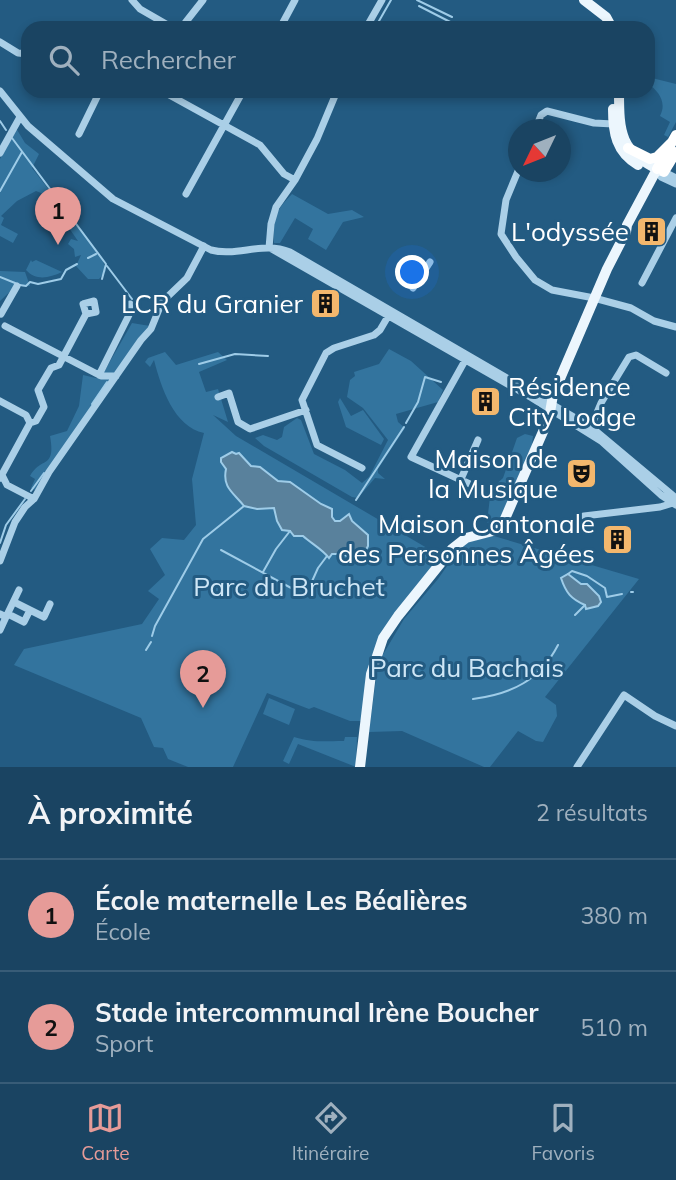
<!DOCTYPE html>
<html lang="fr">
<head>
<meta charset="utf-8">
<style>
	body { margin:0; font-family:Mulish,sans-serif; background:#234b68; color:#f1f3f6 }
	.compass { position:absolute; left:508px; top:119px; width:63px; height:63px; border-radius:50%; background:#1a4462; box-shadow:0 4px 10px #0003; rotate:227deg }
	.you { position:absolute; left:413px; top:273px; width:24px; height:24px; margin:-18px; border:5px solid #fff; border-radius:50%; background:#1a73e8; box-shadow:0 0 0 10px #1a73e833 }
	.badge { display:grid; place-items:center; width:46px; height:46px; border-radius:50%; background:#e69b98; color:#111; font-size:23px; font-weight:700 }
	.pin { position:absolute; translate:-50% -58px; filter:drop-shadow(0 2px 4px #0008) }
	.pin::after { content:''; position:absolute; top:37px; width:24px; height:21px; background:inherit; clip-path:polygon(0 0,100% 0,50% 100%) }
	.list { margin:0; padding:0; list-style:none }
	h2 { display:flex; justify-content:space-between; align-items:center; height:91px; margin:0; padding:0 28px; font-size:30px }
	h2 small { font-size:23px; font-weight:400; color:#9fb0be }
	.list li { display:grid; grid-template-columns:46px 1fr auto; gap:21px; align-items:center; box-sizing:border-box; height:112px; padding:0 28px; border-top:2px solid #385c77 }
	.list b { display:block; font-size:26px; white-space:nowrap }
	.list p { margin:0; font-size:23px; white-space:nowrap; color:#9fb0be }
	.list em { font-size:23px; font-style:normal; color:#9fb0be }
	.icon { flex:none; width:38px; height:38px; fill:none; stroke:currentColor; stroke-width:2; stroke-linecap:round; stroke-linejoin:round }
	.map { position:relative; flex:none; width:676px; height:767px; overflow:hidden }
	.search { position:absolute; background:#1a4462; box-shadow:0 4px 10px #0003; left:21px; right:21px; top:21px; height:77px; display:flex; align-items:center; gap:18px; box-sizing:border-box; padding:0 24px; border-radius:21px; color:#9fb0be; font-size:26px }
	.sheet { height:315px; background:#1a4462 }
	nav { display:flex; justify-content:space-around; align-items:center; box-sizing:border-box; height:98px; border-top:2px solid #385c77; background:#1a4462; font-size:19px; color:#9fb0be }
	nav a { display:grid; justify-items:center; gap:4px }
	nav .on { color:#e69b98 }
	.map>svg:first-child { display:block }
	.green { fill:#33749e }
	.water { fill:#59819c; stroke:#9ecce8; stroke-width:2 }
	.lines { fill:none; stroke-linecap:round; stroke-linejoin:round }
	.stream { stroke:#9ecce8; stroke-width:2 }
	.minor { stroke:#aacfe7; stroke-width:7 }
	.major { stroke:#ecf6fd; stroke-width:10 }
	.highway { stroke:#fff; stroke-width:10 }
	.labels { text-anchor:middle; stroke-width:6; stroke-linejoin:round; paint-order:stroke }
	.poi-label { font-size:26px; fill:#fff; stroke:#235b82; text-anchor:end }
	.park-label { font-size:26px; fill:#cee6f6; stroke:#235b82 }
</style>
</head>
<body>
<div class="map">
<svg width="676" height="767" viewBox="0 0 676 767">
	<rect width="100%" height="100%" fill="#235b82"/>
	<path class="green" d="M648,77L676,84V122L668,137L664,135L670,122L660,116C667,103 659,91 648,84Z
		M16,128L25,143L39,154L32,168L102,258L106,271L99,279H88L76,266L81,255L75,257L74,249L68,244L71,239L78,241L46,195L36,191L17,201L1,216L4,218L1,225L18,234L13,243L0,236V159Z
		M292,194L328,214L352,210L364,217L343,222L326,250L308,239L313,229L295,218L280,243H274C273,218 275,211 292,194Z
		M31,260L32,262L36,260L62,272C49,278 36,281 26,270Z
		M0,271L25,272L30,286L18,284L0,301Z
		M132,323L150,326L35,490L31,488L35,479L30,476C41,456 56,470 50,436L67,431L79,406L83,375L100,379Z
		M389,349L411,361L443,390L438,402L396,414L398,422L405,428L378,469V473L385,479L375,478L358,498L352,497L264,446L255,438L263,435L277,440L282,437L284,427L297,418L301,420L314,454L345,470L362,483L369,477L388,440L363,408L347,397L350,380L355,376L354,372L379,364Z
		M165,352L176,365L218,352L227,360L199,372L206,392L218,389L228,422L213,415L236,436L427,548L436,556L438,561L379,638L370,661L361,721H350L314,707L309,709L267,693L233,767H188L168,759L163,748L154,747L141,718L14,665L24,649L142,624L159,599L148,591L165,575L150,549L162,538L184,540L196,525L192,479L204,433C174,427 161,387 154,360L150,367L145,362L148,358Z
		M340,398L351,416L363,410L384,439L381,445L346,427L338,402Z
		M525,434L533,436L532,445L499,523L491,525L487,522L491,489L503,478L517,438Z
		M494,536L639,579L545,697L556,705L557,716L543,742L536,741L518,731L490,767H484L402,731L369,732L378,663L404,619L438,579L463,543Z
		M269,698L295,709L289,725L263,714Z
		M294,737C315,743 324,741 344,741L345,737H357L356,767L298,744L289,764L283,761Z"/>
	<path class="water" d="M232,452L236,454L239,453L251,466L260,467L278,481L290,482L321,504L332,509V517L335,521H340L349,514L352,521L368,535V546L363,556L354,559L342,554H332L329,558C322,549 312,544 303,536H294L290,531L282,530L277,521L274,508L257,509L244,506C234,493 222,488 226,469L221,462V458Z
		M568,574L581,584H587L599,596L601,602L598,606L586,609L585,605C571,599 566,593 561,578Z"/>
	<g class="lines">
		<path class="stream" d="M417,0L452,17
			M419,6L462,28
			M375,28L391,0
			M0,121L6,130
			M12,138L106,264L102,279
			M0,191L22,152
			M88,258L96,254
			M107,266L132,299
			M0,277L15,283
			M20,285L26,286L30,282L38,284L61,279L66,270L77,264
			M199,364L235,354L268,356
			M92,404L107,382
			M406,423L418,402L425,377L441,382
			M31,491L44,473
			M356,500L404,427
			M0,543L6,525L25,499
			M221,550L293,589
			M263,572L276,549L290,531
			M568,574L572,571L587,576L605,588L607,597L622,594
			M309,588L318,568L327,556
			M631,592H633
			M575,615L585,605
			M152,636L155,626L203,539L244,506
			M146,650L151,642
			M473,699C512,694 540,680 558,645"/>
		<path class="minor" d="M132,0L140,9L173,28
			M178,28L185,23L203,0
			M280,28L295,0
			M366,28L382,0
			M0,42L18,53L28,54
			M0,91L28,126L113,199L211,250C237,257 263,241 290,252L591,427L676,498
			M162,91L260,145L284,174L295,180
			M535,130L541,115L547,111L594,123L613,124
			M79,134L100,91
			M0,153L20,117
			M518,171L506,200L501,234L516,257L535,280L552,290L594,298L631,308L654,321L676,327
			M664,172L676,178
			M661,177L676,184
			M186,194L243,91
			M269,248L271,224L276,207L295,180L317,139L337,91
			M270,248L532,398L601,441L661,495L676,505
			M642,283L676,218
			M413,288L430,262
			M1,314L17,286
			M5,326L101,376H116
			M467,357L411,457L472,485V489
			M99,375L129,315L130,304
			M218,397L229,393L238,422L250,429L306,410
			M0,401L26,415L30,423
			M590,429L601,403L629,357L636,355L666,373
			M362,468L317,445L302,400L326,353L334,348L374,335L380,330L390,313
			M3,477L7,485L34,499
			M0,478L30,423L36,421L44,407L38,390L51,368L59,365L86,314L83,304L94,301L96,312L86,314
			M461,479L478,440
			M584,516L660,507L673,503
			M0,561L15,522L25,507L34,499L49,472L141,340L151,329L162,302L187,278L204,246
			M14,602L44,617L50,604
			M0,614L6,617L0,630
			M8,614L24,622L30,610
			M6,617L19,590
			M577,767L624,695L655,716L676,726"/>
		<path class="major" d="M584,0L606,17L612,28
			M619,91C619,133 620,152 661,171
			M613,109C613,133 616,152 638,165
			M360,767L371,674L383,638L398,616L452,549L466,538L493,531L504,521L549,418L553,395L607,269L626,232L627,225L657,169"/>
		<path class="highway" d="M628,148L650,159L657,157L671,143
			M657,169L676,135
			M664,172L676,152"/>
	</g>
	<defs>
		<symbol id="building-square" viewBox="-11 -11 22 22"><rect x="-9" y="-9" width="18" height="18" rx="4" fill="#f3b76d" stroke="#235b82"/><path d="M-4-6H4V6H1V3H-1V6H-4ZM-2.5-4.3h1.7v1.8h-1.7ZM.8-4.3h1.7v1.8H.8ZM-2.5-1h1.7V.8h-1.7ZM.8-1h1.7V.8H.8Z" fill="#111"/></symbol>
		<symbol id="theatre-square" viewBox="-11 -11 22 22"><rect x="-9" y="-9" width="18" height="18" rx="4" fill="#f3b76d" stroke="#235b82"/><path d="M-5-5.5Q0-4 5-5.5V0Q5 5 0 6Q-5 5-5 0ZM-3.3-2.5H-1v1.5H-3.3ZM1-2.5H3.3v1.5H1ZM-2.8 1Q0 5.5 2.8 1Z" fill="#111"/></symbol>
	</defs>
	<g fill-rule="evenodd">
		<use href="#building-square" x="634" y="214" width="35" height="35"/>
		<use href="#building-square" x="308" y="286" width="35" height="35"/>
		<use href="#building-square" x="468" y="384" width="35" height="35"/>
		<use href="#theatre-square" x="564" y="456" width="35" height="35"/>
		<use href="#building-square" x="600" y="522" width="35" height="35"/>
	</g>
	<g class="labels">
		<g class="poi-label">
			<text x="629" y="241">L'odyssée</text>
			<text x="303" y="313">LCR du Granier</text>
			<text x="508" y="396" text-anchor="start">Résidence<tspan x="508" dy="30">City Lodge</tspan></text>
			<text x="558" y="468">Maison de<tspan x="558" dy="30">la Musique</tspan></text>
			<text x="595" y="533">Maison Cantonale<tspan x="595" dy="30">des Personnes Âgées</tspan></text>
		</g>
		<g class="park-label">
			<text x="289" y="596">Parc du Bruchet</text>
			<text x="467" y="677">Parc du Bachais</text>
		</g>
	</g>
</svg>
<svg class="compass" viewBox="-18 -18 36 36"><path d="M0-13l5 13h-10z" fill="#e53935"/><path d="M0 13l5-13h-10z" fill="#9fb0be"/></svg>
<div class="you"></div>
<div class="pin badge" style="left:58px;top:245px">1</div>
<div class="pin badge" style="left:203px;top:708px">2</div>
<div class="search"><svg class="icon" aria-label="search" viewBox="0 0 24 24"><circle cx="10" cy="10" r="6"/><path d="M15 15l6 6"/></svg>Rechercher</div>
</div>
<section class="sheet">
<h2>À proximité<small>2 résultats</small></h2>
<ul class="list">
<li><span class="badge">1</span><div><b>École maternelle Les Béalières</b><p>École</p></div><em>380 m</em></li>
<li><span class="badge">2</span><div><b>Stade intercommunal Irène Boucher</b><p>Sport</p></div><em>510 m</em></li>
</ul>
</section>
<nav>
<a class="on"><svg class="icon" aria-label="map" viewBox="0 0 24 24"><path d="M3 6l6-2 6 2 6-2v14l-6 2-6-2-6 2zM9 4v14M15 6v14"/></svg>Carte</a>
<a><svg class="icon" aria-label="directions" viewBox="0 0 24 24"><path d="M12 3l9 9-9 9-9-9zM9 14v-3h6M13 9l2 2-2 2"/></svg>Itinéraire</a>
<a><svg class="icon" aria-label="saved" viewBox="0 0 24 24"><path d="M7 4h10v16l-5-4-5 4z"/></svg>Favoris</a>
</nav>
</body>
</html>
